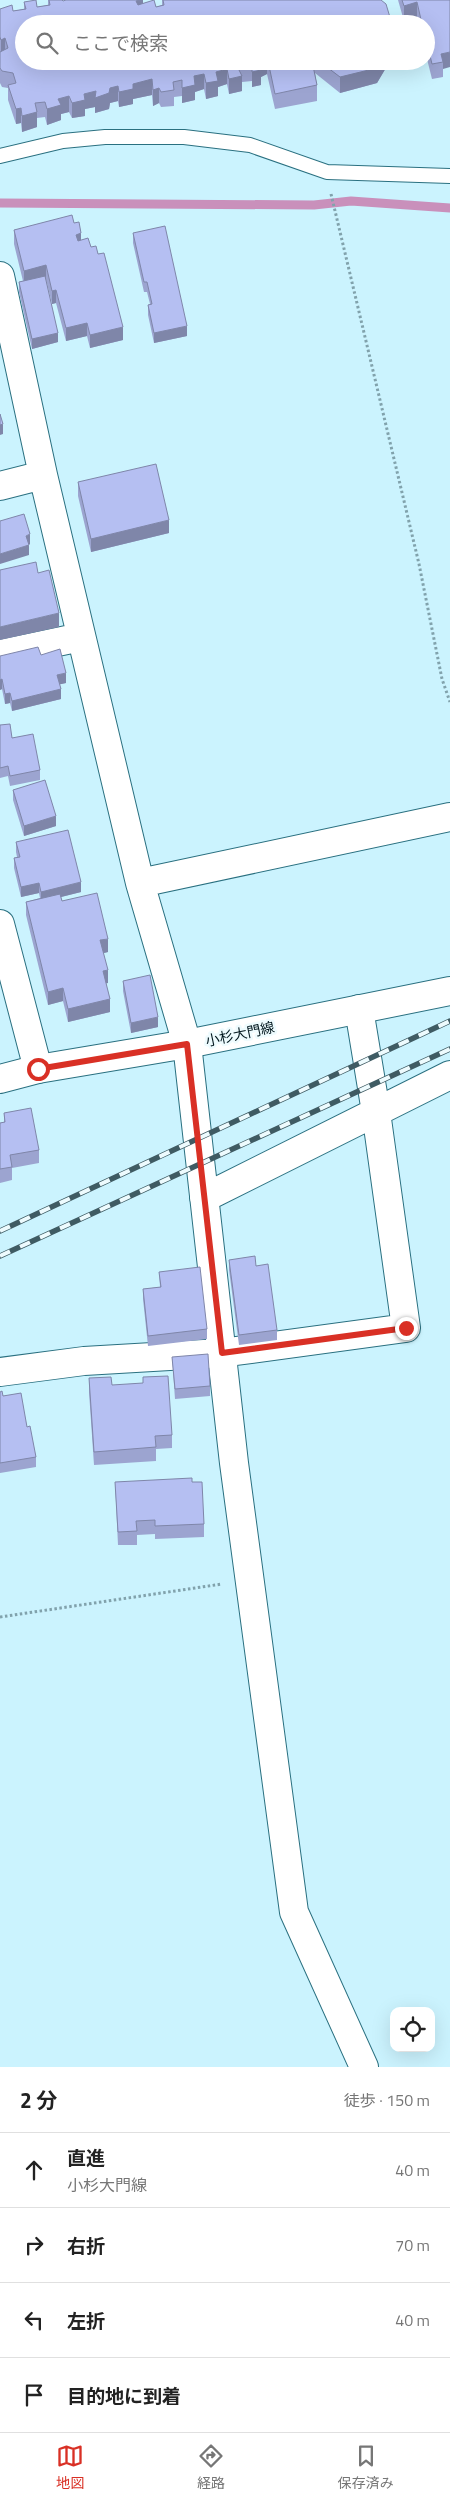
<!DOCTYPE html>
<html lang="ja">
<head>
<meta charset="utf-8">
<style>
	body { margin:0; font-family:"Titillium Web","Noto Sans JP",sans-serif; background:#f2f2f2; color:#222 }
	.controls { position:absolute; right:15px; bottom:15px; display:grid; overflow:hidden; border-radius:10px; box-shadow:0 5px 20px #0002 }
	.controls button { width:45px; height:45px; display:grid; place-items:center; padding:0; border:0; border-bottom:1px solid #e0e0e0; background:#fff; color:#222; font:25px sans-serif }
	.stop { position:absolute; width:15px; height:15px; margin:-11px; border:4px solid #d93025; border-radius:50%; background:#fff }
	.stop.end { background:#d93025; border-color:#fff; box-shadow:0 1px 5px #0008 }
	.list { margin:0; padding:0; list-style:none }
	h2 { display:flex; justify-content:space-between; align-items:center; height:65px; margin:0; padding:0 20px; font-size:21px }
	h2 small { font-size:16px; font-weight:400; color:#767676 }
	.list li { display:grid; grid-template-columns:32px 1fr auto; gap:15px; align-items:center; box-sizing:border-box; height:75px; padding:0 20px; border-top:1px solid #e0e0e0 }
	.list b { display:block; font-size:19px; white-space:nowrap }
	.list p { margin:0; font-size:16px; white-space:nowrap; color:#767676 }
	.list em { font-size:16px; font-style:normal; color:#767676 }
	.icon { flex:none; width:28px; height:28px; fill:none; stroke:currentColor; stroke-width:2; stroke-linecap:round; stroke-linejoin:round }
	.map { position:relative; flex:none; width:450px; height:2067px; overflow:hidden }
	.search { position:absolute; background:#fff; box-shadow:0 5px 20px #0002; left:15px; right:15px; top:15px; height:55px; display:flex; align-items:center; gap:12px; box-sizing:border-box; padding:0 18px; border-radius:28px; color:#767676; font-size:19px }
	.sheet { height:365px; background:#fff }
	nav { display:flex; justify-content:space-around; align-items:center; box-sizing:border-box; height:70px; border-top:1px solid #e0e0e0; background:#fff; font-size:14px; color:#767676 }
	nav a { display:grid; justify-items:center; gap:2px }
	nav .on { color:#d93025 }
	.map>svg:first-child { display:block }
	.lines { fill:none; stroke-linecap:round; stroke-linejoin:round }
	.stream { stroke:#c990bb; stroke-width:9 }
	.lane-casing { stroke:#2a7080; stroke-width:16 }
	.street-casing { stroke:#2a7080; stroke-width:30 }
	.secondary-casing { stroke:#2a7080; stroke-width:30 }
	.path { stroke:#81a2ac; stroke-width:3; stroke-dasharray:2.5 2.5; stroke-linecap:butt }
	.lane { stroke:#fff; stroke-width:14 }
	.street { stroke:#fff; stroke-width:28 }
	.secondary { stroke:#fff; stroke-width:28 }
	.rail-casing { stroke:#3f5b63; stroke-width:5.5 }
	.rail { stroke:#eefbfe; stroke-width:4; stroke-dasharray:11; stroke-linecap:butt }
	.wall { fill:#9ca4d0 }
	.shaded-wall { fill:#7f86a9 }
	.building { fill:#b5bff2; stroke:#7f86a9 }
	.route { stroke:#d93025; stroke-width:6 }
	.labels { text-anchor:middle; stroke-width:5; stroke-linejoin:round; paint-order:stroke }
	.street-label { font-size:14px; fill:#00161d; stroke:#eefbfe }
</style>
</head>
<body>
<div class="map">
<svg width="450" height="2067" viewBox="0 0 450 2067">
	<rect width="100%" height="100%" fill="#cbf3fe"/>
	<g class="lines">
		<path class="stream" d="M0,203L314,205L351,201L450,208"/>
		<defs>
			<path id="lane" d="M0,156L63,141L105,137H184L250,145L327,172L450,176"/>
			<path id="street" d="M0,276L43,475L140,883L187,1044L234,1463L294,1912L364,2067
				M0,486L43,475
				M0,654L81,637
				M140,883L450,817
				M0,924L38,1069
				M204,1198L450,1075
				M0,1372L84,1361L221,1353L406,1328L376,1112L359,1009"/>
			<path id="secondary" d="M0,1079L38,1069L187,1044L450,991"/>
		</defs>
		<use href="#lane" class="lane-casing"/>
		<use href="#street" class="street-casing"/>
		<use href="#secondary" class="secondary-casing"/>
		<path class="path" d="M331,194L419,564L442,679L450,702
			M0,1617L222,1584"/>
		<use href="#lane" class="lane"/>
		<use href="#street" class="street"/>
		<use href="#secondary" class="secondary"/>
		<defs>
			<path id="rail" d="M0,1231L450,1021
				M0,1256L450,1049"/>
		</defs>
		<use href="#rail" class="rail-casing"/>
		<use href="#rail" class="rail"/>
	</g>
	<path class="wall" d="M48,0H62L63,1L143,0V3L156,7L162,5V0H176L392,24H24L37,66L60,61H390L377,83L340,93L315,73L317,85V101L275,109L267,74L261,77V85L252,87V81L242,82V91L229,94L227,84L218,87V96L206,99L204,89L195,92V100L182,103V96L174,97V106L161,107L159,103L153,106L152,95L133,99V104L119,107L118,101L110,103L109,109L95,113V107L85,109V116L72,118L69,112L61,114V120L47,125L45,117L37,118V127L22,132L21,123L16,124L8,100V88L2,87L0,83V9L13,11L24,9V2L37,7L48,5Z
		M398,0H450L443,69V77L432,79L426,55V24H419L417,17L404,21Z
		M74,223L81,240L91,247L123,340L90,348L87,336L66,341L56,303L52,304L46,279L58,342L32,349L19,292V282L23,281L14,244V230Z
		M133,233L187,336L154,343L148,315V305L150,304L147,292H144L133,243Z
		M78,482L169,533L91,552L78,496Z
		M41,655L66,683L60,684L61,699L12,711L10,703L5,704L2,689L0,690V656Z
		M0,725L12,738L40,770V780L10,786L8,776L0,778Z
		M13,790L56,826L24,836L13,800Z
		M16,842L81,892L61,897L62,901L108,952L103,953L108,983H106L110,1012L68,1022L63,1001L48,1005L26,915V902L40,898L39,893L21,897L14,868V858L17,857L16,852Z
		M123,981L158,1027L131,1033L123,991Z
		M4,1113L39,1150V1163L12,1168V1180L0,1183V1123L4,1122Z
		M229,1260L277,1330V1340L239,1345L229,1270Z
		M159,1272L207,1329V1339L148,1346L143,1299V1289L160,1287Z
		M172,1357L210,1386V1396L175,1399Z
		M89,1378L112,1385L172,1435V1448L156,1449V1461L94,1465L89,1392Z
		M0,1392L3,1396L27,1427L36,1457V1467L0,1473Z
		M115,1482H192L204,1524V1537L155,1539V1534L137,1535V1545H118Z"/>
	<path class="shaded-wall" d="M140,0H143V14L136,17V1Z
		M417,2V17L404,21V6Z
		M221,19V24H200Z
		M5,38V54L1,56V40Z
		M450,52V67L443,69V62L441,54Z
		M261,61H267V74L261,77V85L252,87V72Z
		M381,61H390L377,83L340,93V77Z
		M227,69V84L218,87V96L206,99V83L216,72Z
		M204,74V89L195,92V100L182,103V88L194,76Z
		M242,76V91L229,94V79Z
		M152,79V95L133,99V104L119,107V92L133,84Z
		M118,86V101L110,103L109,109L95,113V107L85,109V116L72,118V103L84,94Z
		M159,88V103L153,106V90Z
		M69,96V112L61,114V120L47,125V109L58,99Z
		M21,108V123L16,124V109Z
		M37,112V127L22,132V116Z
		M81,233V246L76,248V235Z
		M46,265V279L24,284V271Z
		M56,290V303L52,304V291Z
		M87,323V336L66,341V328Z
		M187,326V336L154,343V333Z
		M123,327V340L90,348V335Z
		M58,333V342L32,349V339Z
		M3,424V434L0,435V425Z
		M169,520V533L91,552V539Z
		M30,534V544L26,546V536Z
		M29,545V555L0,564V554Z
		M59,613V627L0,640V627Z
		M66,673V683L57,685V675Z
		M2,679V689L0,690V680Z
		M61,689V699L12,711V701Z
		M10,693V703L5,704V694Z
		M56,816V826L24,836V826Z
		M81,882V892L41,902V892Z
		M39,883V893L21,897V887Z
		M108,939V952L100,954V940Z
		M108,970V983L103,984V971Z
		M63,988V1001L48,1005V992Z
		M110,999V1012L68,1022V1009Z
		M158,1017V1027L131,1033V1023Z"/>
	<path class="building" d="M36,0L37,7L50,5L49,0H62L63,1L66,0H140L136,1L138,5L154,0L156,7L164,5L163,0H381L386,4L392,24H222L221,19L200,24H24V61H36L37,66L60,61H261V70L252,72V65L238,68L242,76L229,79L227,69L216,72L218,81L206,83L204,74L194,76L195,85L182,88V80L173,82L174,90L161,92L159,88L153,90L152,79L133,84V89L119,92L118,86L110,88L109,93L95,98L96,91L84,94L85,100L72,103L69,96L58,99L61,105L47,109L45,102L35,103L37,112L22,116L21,108L16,109L8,85L16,83L13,73L2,71L0,68V52L8,48L5,38L1,40L0,37V9L12,5L13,11L26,9L24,2Z
		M402,0H450V52L441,54L443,62L432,64L426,39V24H422L417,2L404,6Z
		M268,61H312L317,85L275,94Z
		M319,61H381L377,68L340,77Z
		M72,215L74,223L79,222L81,233L76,235L78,241L88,238L91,247L96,246L98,254L104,253L123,327L90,335L87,323L66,328L56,290L52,291L46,265L24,271L14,230Z
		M165,226L187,326L154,333L148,305L152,304L147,282H144L133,233Z
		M45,276L58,333L32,339L19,282Z
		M0,414L3,424L0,425Z
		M156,464L169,520L91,539L78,482Z
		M24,514L30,534L26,536L29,545L0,554V521Z
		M36,562L38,573L49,570L59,613L0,627V570Z
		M38,647L41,655L60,649L66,673L57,675L61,689L12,701L10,693L5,694L2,679L0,680V656Z
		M10,724L12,738L33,734L40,770L10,776L8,766L0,768V725Z
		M45,780L56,816L24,826L13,790Z
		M68,830L81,882L41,892L39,883L21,887L14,858L20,857L16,842Z
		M97,893L108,939L100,940L108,970L103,971L110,999L68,1009L63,988L48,992L26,902L60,894L62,901Z
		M150,975L158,1017L131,1023L123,981Z
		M31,1108L39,1150L10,1155L12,1167L0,1169V1123L5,1122L4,1113Z
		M255,1256L256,1266L268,1264L277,1330L239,1335L229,1260Z
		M200,1267L207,1329L148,1336L143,1289L161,1287L159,1272Z
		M208,1354L210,1386L175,1389L172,1357Z
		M168,1376L172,1435L155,1436L156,1447L94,1452L89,1378L111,1377L112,1385L143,1383V1377Z
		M2,1391L3,1396L21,1393L27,1427L30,1426L36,1457L0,1463V1392Z
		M192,1478V1482H202L204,1524L155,1526V1520L136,1521L137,1531L118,1532L115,1482Z"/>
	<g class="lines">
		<path class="route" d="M38,1069L187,1044L222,1353L406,1328"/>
	</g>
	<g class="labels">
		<g class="street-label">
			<text transform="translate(240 1034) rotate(-12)" y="5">小杉大門線</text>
		</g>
	</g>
</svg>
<div class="controls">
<button><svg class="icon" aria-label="locate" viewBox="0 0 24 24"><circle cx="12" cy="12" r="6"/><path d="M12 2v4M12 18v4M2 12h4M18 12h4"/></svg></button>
</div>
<div class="stop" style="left:38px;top:1069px"></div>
<div class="stop end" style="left:406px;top:1328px"></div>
<div class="search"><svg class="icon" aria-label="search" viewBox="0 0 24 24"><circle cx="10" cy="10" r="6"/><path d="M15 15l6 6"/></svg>ここで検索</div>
</div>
<section class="sheet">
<h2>2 分<small>徒歩 · 150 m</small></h2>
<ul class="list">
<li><svg class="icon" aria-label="ahead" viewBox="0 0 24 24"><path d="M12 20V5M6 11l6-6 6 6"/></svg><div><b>直進</b><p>小杉大門線</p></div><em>40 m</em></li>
<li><svg class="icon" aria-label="right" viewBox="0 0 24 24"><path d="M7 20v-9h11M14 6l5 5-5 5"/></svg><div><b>右折</b></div><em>70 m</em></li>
<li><svg class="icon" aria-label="left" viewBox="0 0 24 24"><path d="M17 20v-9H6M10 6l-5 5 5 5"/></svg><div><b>左折</b></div><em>40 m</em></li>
<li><svg class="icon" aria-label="arrive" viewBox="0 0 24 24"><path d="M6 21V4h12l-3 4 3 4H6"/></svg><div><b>目的地に到着</b></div></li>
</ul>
</section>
<nav>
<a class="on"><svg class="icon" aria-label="map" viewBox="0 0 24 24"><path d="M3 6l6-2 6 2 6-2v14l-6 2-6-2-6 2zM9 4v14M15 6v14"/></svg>地図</a>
<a><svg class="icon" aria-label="directions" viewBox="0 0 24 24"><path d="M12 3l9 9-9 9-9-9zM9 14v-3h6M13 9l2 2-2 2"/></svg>経路</a>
<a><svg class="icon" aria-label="saved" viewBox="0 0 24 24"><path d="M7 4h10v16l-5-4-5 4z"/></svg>保存済み</a>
</nav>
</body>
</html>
